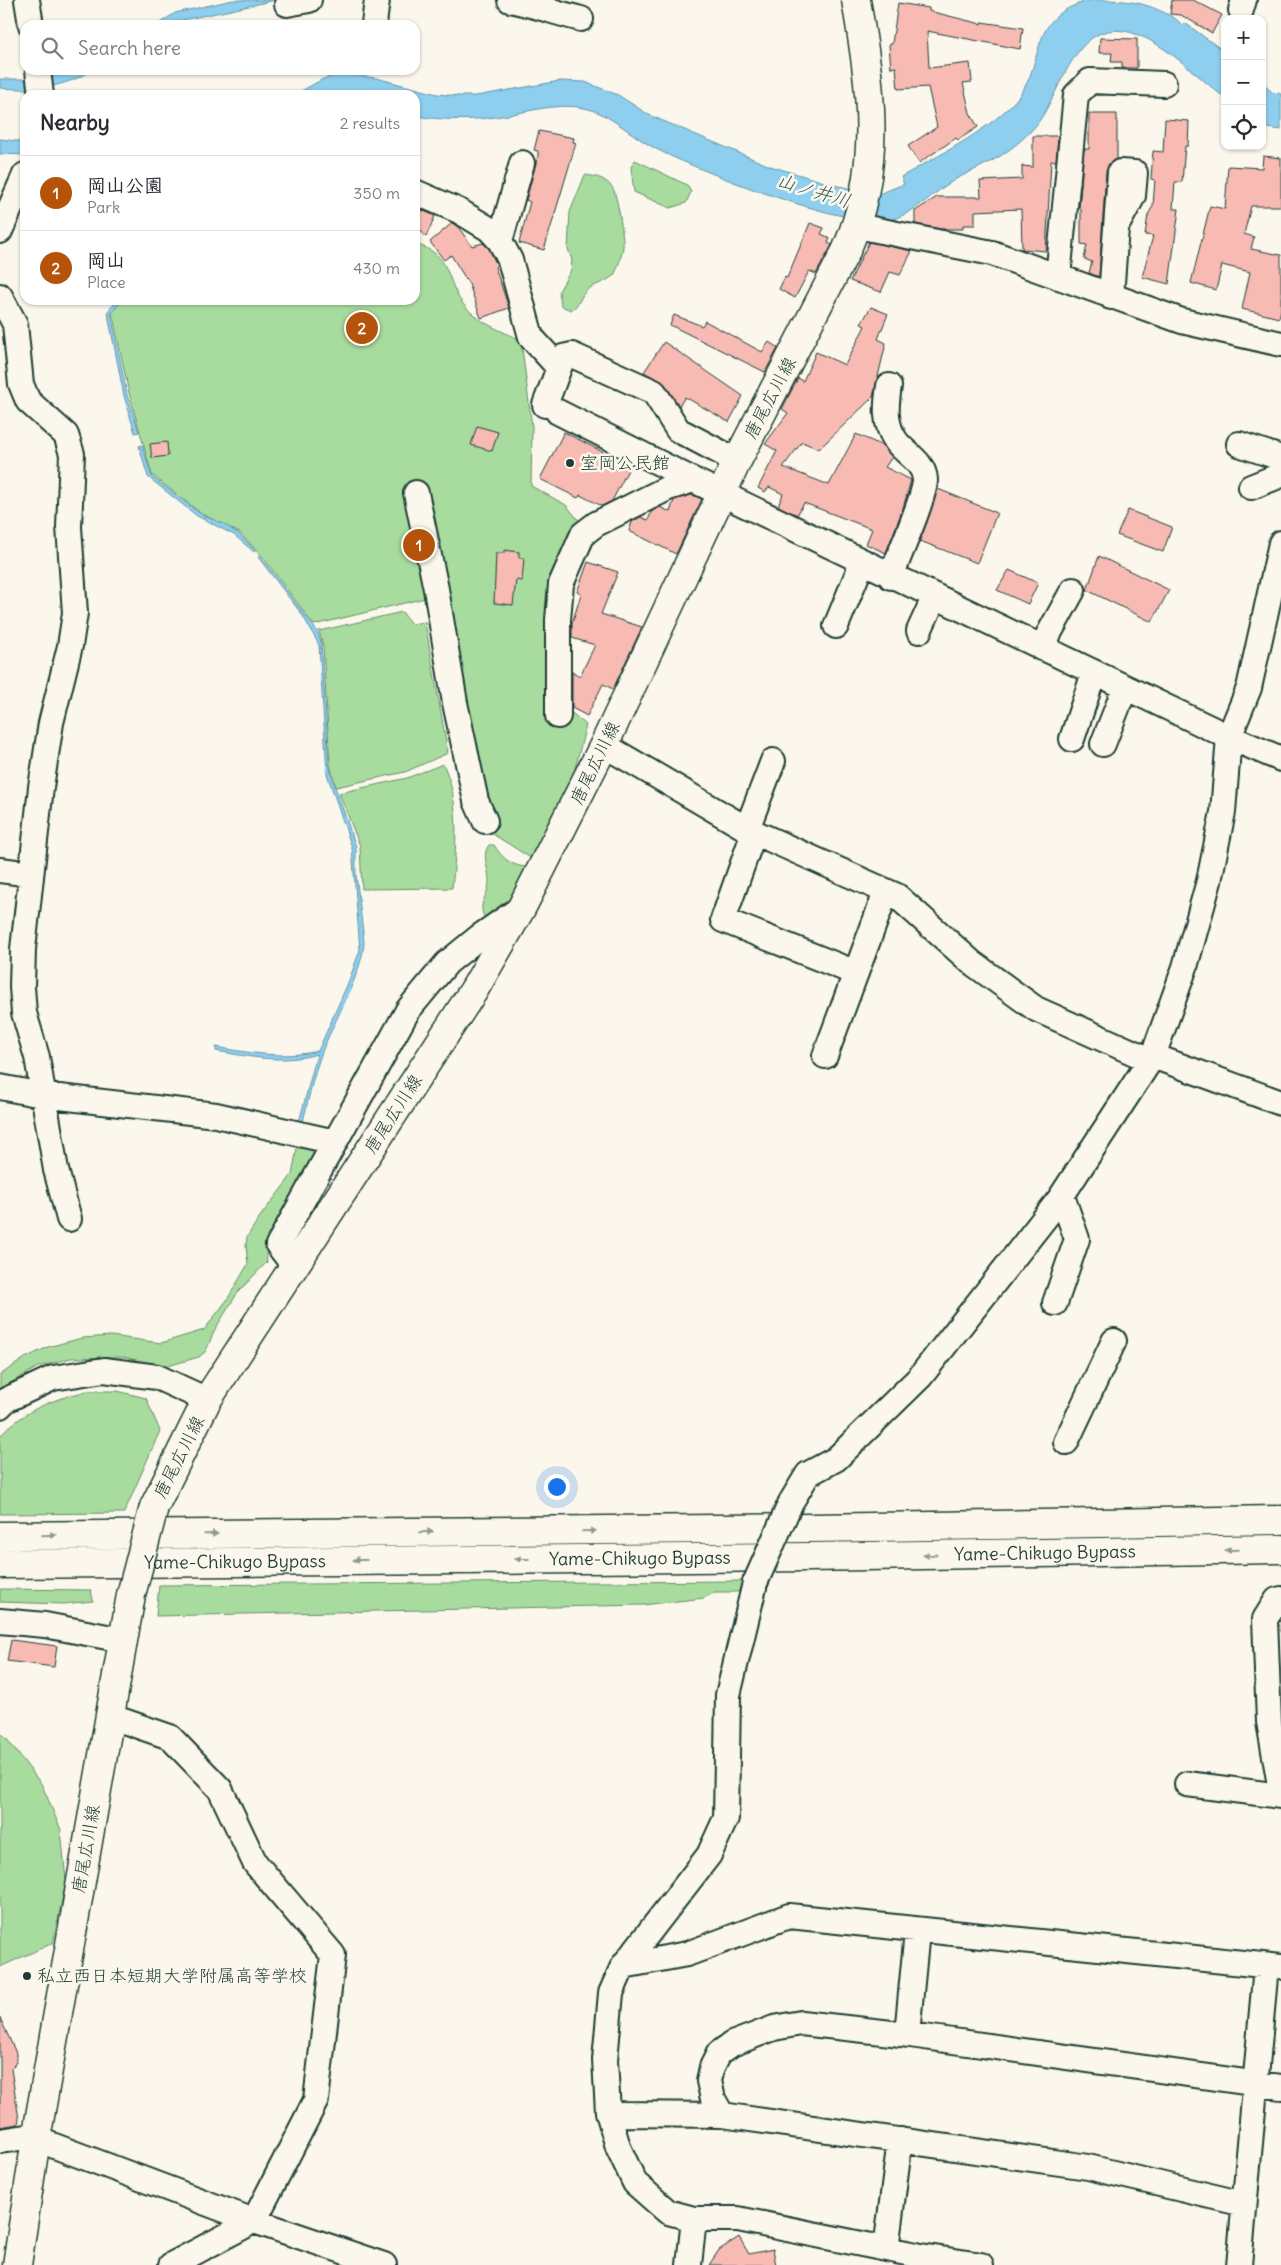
<!DOCTYPE html>
<html lang="en">
<head>
<meta charset="utf-8">
<style>
	body { margin:0; font-family:Delius,"Klee One",sans-serif; background:#f7f7f7; color:#2b2b33 }
	.controls { position:absolute; right:15px; top:15px; display:grid; overflow:hidden; border-radius:10px; box-shadow:0 1px 4px #0004 }
	.controls button { width:45px; height:45px; display:grid; place-items:center; padding:0; border:0; border-bottom:1px solid #e1e1e2; background:#fff; color:#2b2b33; font:25px sans-serif }
	.you { position:absolute; left:556px; top:1486px; width:18px; height:18px; margin:-12px; border:4px solid #fff; border-radius:50%; background:#1a73e8; box-shadow:0 0 0 8px #1a73e833 }
	.badge { display:grid; place-items:center; width:32px; height:32px; border-radius:50%; background:#b45309; color:#fff; font-size:16px; font-weight:700 }
	.pin { position:absolute; translate:-50% -50%; border:2px solid #fff; box-shadow:0 1px 5px #0006 }
	.list { margin:0; padding:0; list-style:none }
	h2 { display:flex; justify-content:space-between; align-items:center; height:65px; margin:0; padding:0 20px; font-size:21px }
	h2 small { font-size:16px; font-weight:400; color:#7c7c81 }
	.list li { display:grid; grid-template-columns:32px 1fr auto; gap:15px; align-items:center; box-sizing:border-box; height:75px; padding:0 20px; border-top:1px solid #e1e1e2 }
	.list b { display:block; font-size:19px; white-space:nowrap }
	.list p { margin:0; font-size:16px; white-space:nowrap; color:#7c7c81 }
	.list em { font-size:16px; font-style:normal; color:#7c7c81 }
	.icon { flex:none; width:28px; height:28px; fill:none; stroke:currentColor; stroke-width:2; stroke-linecap:round; stroke-linejoin:round }
	.map { position:relative; flex:none; width:1281px; height:2265px; overflow:hidden }
	.search { position:absolute; background:#fff; box-shadow:0 1px 4px #0004; left:20px; top:20px; width:400px; height:55px; display:flex; align-items:center; gap:12px; box-sizing:border-box; padding:0 18px; border-radius:15px; color:#7c7c81; font-size:19px }
	.panel { position:absolute; background:#fff; box-shadow:0 1px 4px #0004; left:20px; top:90px; width:400px; height:215px; border-radius:15px }
	.map>svg:first-child { display:block }
	.green { fill:#a8dc9e; stroke:#648c69 }
	.water { fill:#8eceef; stroke:#6294a4 }
	.building { fill:#f7bbb4; stroke:#1f3d34 }
	.lines { fill:none; stroke-linecap:round; stroke-linejoin:round }
	.minor-casing { stroke:#1f3d34; stroke-width:28 }
	.major-casing { stroke:#1f3d34; stroke-width:31 }
	.highway-casing { stroke:#1f3d34; stroke-width:31 }
	.minor { stroke:#fbf7ec; stroke-width:24 }
	.major { stroke:#fbf7ec; stroke-width:28 }
	.highway { stroke:#fbf7ec; stroke-width:28 }
	.minor-bridge-casing { stroke:#1f3d34; stroke-width:28; stroke-linecap:butt }
	.major-bridge-casing { stroke:#1f3d34; stroke-width:31; stroke-linecap:butt }
	.minor-bridge { stroke:#fbf7ec; stroke-width:24 }
	.major-bridge { stroke:#fbf7ec; stroke-width:28 }
	.oneway { fill:#8d9a90 }
	.poi-dot { fill:#1f3d34; stroke:#fbf7ec; stroke-width:2 }
	.labels { text-anchor:middle; stroke-width:5; stroke-linejoin:round; paint-order:stroke }
	.street-label { font-size:18px; fill:#1f3d34; stroke:#fbf7ec }
	.poi-label { font-size:18px; fill:#1f3d34; stroke:#fbf7ec; text-anchor:start }
	.water-label { font-size:19px; font-style:italic; fill:#355a59; stroke:#fbf7ec }
</style>
</head>
<body>
<div class="map">
<svg width="1281" height="2265" viewBox="0 0 1281 2265">
	<rect width="100%" height="100%" fill="#fbf7ec"/>
	<filter id="ink" filterUnits="userSpaceOnUse"><feTurbulence type="fractalNoise" baseFrequency=".02" numOctaves="2"/><feDisplacementMap in="SourceGraphic" scale="10" xChannelSelector="R" yChannelSelector="G"/><feConvolveMatrix kernelMatrix="1 2 1 2 8 2 1 2 1" color-interpolation-filters="sRGB"/></filter>
	<g filter="url(#ink)">
		<path class="green" d="M635,160L687,185L691,192L686,203L670,208L634,192L631,167Z
			M585,175C595,176 605,178 612,187C617,192 624,239 623,246C623,252 617,271 614,275C607,282 595,284 587,290C580,296 580,305 571,310L561,306L559,291L571,270L572,260L568,249L570,212Z
			M415,244C453,254 445,281 463,304C478,323 500,330 521,340L532,427L531,486L566,505L590,534L567,600L566,708L586,725L567,800L537,862L477,824L461,780L425,598L314,625L262,556L240,533L202,514L152,475L129,393L112,312L121,300H415Z
			M402,612L411,624L425,622L448,753L405,772L336,787L330,765L323,645L319,631Z
			M443,764C461,800 456,850 452,888L362,889L360,846L339,793L407,778Z
			M489,845H494C502,858 510,865 525,867L526,873L506,910L485,918C476,904 489,896 489,881C489,869 481,855 489,845Z
			M298,1142L316,1149L314,1158L266,1248L267,1262L238,1292L214,1331L206,1351L199,1357L164,1367L124,1357L71,1358L38,1367L0,1389V1375L25,1358L48,1347L82,1338L111,1336L161,1343L204,1330L227,1300L248,1264L246,1245L247,1237L259,1218L292,1175Z
			M87,1391H117L146,1398L160,1431L124,1513L0,1514V1436C26,1409 51,1400 87,1391Z
			M743,1581L738,1592H715L704,1598L643,1605L156,1616L159,1585Z
			M0,1589L91,1590L93,1601L63,1604L0,1602Z
			M0,1733L6,1738L42,1785L61,1830L66,1881L53,1943L0,1967Z"/>
		<path class="water" d="M233,0H275C246,7 217,13 187,19C176,21 169,25 157,25L175,13Z
			M1091,0C1121,0 1140,0 1167,14C1173,17 1178,20 1182,25L1185,23L1225,52V98C1196,76 1160,37 1124,31C1071,22 1060,102 1031,131C1019,143 1005,154 990,162C976,170 961,175 948,184C930,196 914,213 893,219C854,232 697,170 656,149C637,139 611,116 592,110C559,100 527,113 495,117C468,121 442,120 415,116V95H294L323,79L343,74L376,78L437,94L459,96H476L560,81L585,82L618,95L649,115L770,166L838,186L879,194L904,184L901,177C937,156 985,133 1013,103C1050,64 1022,17 1091,0Z
			M74,70H93C63,88 34,91 0,88V79H32Z
			M1262,83L1273,93L1281,94V130L1262,127Z
			M0,139L25,142V155L0,154Z
			M117,300H122L111,314L127,395L139,432L135,433L124,396L109,320L108,311Z
			M142,445L152,477L202,515L224,524L240,535L255,550L254,552L234,535L197,516L148,477L139,446Z
			M260,556L317,631L321,642L329,763L332,778L356,847V874L364,941C364,970 333,1023 322,1052C313,1076 308,1101 302,1126H298L317,1054C283,1064 250,1057 216,1051V1047C250,1053 283,1059 318,1051L348,983L360,950L352,848L327,774L319,645L303,616L258,557Z"/>
		<path class="building" d="M1172,0H1193L1222,15L1212,33L1181,15L1170,14Z
			M898,3L929,8V11L981,24V22L1023,28L1020,49L927,31L929,68L970,63L972,82L963,83L970,113L978,127L958,140L956,138L919,163L908,146L937,127L928,87L898,89L896,67L891,68L889,45L892,44Z
			M1100,38L1137,39V68H1122V62H1111L1112,53H1099Z
			M1089,114H1117V159L1109,164L1106,171L1099,277L1089,273L1092,262L1084,259L1087,245L1081,244V209H1079L1084,149H1089Z
			M1165,119L1189,121L1188,146H1185L1182,182H1175L1173,209H1179L1169,284L1142,277L1153,236L1145,235L1148,215L1153,206L1155,180L1151,179L1153,151L1163,152Z
			M539,131L574,138L573,142L576,143L544,250L519,243L530,202L526,200L538,156V151L534,150Z
			M1033,136H1058L1056,161H1051L1046,251L1022,249L1021,209L975,211V225H963V229H941L915,224V211L937,197H981L980,181L1022,179V166L1033,167Z
			M1263,156L1281,158V206H1251L1244,234L1254,237L1251,249L1281,255V309L1279,318L1242,309L1250,272L1222,265L1216,290L1191,283L1210,206L1225,209L1228,166L1262,168Z
			M415,207L435,216L426,237L415,224Z
			M452,223L458,227L472,246L483,243L489,249L497,265L495,267L509,308L481,318L469,284L451,255L444,260L430,242Z
			M810,223L824,228L821,234L830,238L828,243L832,245L816,274L809,271L795,298L779,289L785,277L787,278Z
			M869,242L912,251L900,275L890,272L881,292L850,281Z
			M871,307L888,314L878,339L886,343L873,397L819,449L802,442L783,467L829,485L856,434L883,446L892,457L885,467L911,480L903,508L886,553L866,544L872,529L804,503L797,515L778,506L783,494L769,487L765,492L758,488L777,451L765,444L788,413L782,409L798,378L803,381L816,352L845,365L865,326L861,324Z
			M674,315L702,326L705,321L762,352L769,342L778,348L765,372L670,325Z
			M664,342L743,396L729,422L685,397L679,406L665,384L644,372Z
			M477,426L498,432L492,451L471,445Z
			M564,432L603,452L602,455L629,468L612,501L602,506L580,495L578,498L540,479Z
			M167,442L168,456L152,458L150,444Z
			M938,489L997,513L977,563L920,541Z
			M692,495L702,499L676,554L629,531L632,522L640,517L648,520L652,511L660,507L670,512L674,500Z
			M1128,510L1172,527L1163,552L1117,535Z
			M504,550L519,552V558H524L522,581L516,580L513,605L494,603L496,553H504Z
			M1099,556L1169,590L1152,622L1087,590Z
			M588,562L618,572L601,614L642,627L613,689L603,684L587,716L572,708V672L580,676L595,645L572,638V624L581,594L577,592Z
			M1009,570L1038,583L1028,604L997,590Z
			M11,1640L57,1646L54,1667L7,1661Z
			M0,2018L16,2053V2062L11,2069L19,2119L18,2124L0,2127Z
			M739,2237L749,2254L773,2249L776,2265H709L719,2250Z"/>
		<g class="lines">
			<defs>
				<path id="minor" d="M27,0L31,25
					M510,0C535,5 557,13 581,19
					M287,4L309,0
					M1241,10L1244,0
					M374,24L377,0
					M38,70L41,95
					M415,192L459,211L489,229L500,241L510,260L531,337L559,368
					M857,226L992,253L1182,321L1281,344
					M0,231L25,175
					M500,241L522,163
					M1058,277L1076,95L1090,81L1164,84
					M0,296L15,324L21,384L28,401L66,435L72,454L69,527L75,613L70,646L51,723L41,787L23,949L22,987L24,1013L37,1057L56,1170L69,1219
					M1111,297L1120,172L1135,173L1133,196L1116,227
					M889,386C886,405 884,424 896,441C905,454 924,461 925,480C925,497 898,557 891,577
					M545,405L563,357L572,355L654,392L678,430L737,461
					M558,412L693,480
					M1239,444L1281,458
					M1251,487L1281,475
					M416,493L436,589L455,703L476,801L485,821
					M836,626L862,563
					M919,631L934,598
					M1041,648L1073,590
					M558,716V620L561,584L583,534L596,524L668,488L693,480L1229,737L1281,759
					M1072,739L1094,673
					M1103,744L1125,688
					M604,745L747,829L897,896L971,962L1036,1009L1150,1060
					M747,829L773,761
					M754,832L723,920L856,973
					M0,870L31,874
					M825,1056L886,892
					M1153,1056L1281,1103
					M0,1087L42,1095L216,1115L335,1142
					M294,1266L278,1245L408,1010L447,963L479,937L522,907
					M1055,1303L1077,1239L1062,1196
					M0,1406L6,1400L53,1378L104,1370L157,1377L207,1400
					M1066,1442L1114,1341
					M791,1502L808,1474L836,1459L920,1377L1059,1200L1153,1056L1185,967L1209,881L1223,812L1229,737L1249,688L1281,543
					M1281,1599L1277,1600L1265,1619L1269,1722L1281,1791
					M0,1621L45,1625L123,1640
					M109,1716L170,1737L220,1789L255,1863L333,1955L316,2100L254,2221L171,2265
					M1187,1784L1281,1796
					M623,1966L709,1855L726,1818L728,1695L755,1583
					M907,2034L917,1931
					M621,2114L722,2115
					M0,2141L26,2137L36,2139L254,2221L384,2265
					M1244,2204L1088,2167L722,2115L713,2099L709,2081L712,2067L719,2053L732,2044L774,2028L801,2023L910,2035L1281,2087
					M886,2249L900,2140
					M689,2265L694,2219
					M981,2265L921,2256L738,2219H694L668,2212L635,2183L618,2147L608,2112L605,2060L611,1993L623,1966L687,1954L789,1916L1281,1967
					M1239,2265L1266,1966"/>
				<path id="major" d="M154,1507L207,1400L474,990L522,907L604,745L737,461L846,251C883,166 871,88 856,0
					M17,2265L36,2139L131,1595"/>
				<g id="highway">
					<path d="M0,1536L812,1528L1281,1520"/>
					<path id="s1" d="M0,1564L809,1557L1281,1549"/>
				</g>
			</defs>
			<use href="#minor" class="minor-casing"/>
			<use href="#major" class="major-casing"/>
			<use href="#highway" class="highway-casing"/>
			<use href="#minor" class="minor"/>
			<use href="#major" class="major"/>
			<use href="#highway" class="highway"/>
			<defs>
				<path id="minor-bridge" d="M755,1583L791,1502"/>
				<path id="major-bridge" d="M131,1595L154,1507"/>
			</defs>
			<use href="#minor-bridge" class="minor-bridge-casing"/>
			<use href="#major-bridge" class="major-bridge-casing"/>
			<use href="#minor-bridge" class="minor-bridge"/>
			<use href="#major-bridge" class="major-bridge"/>
		</g>
		<defs><path id="oneway-solid" d="M-6-.8H1V-3.2L6.5 0L1 3.2V.8H-6Z" transform="scale(1.25)"/></defs>
		<g class="oneway">
			<use href="#oneway-solid" transform="translate(589 1531) rotate(-1)"/>
			<use href="#oneway-solid" transform="translate(426 1532) rotate(-1)"/>
			<use href="#oneway-solid" transform="translate(211 1534) rotate(-1)"/>
			<use href="#oneway-solid" transform="translate(49 1535) rotate(-1)"/>
			<use href="#oneway-solid" transform="translate(1232 1550) rotate(179)"/>
			<use href="#oneway-solid" transform="translate(930 1555) rotate(179)"/>
			<use href="#oneway-solid" transform="translate(522 1559) rotate(180)"/>
			<use href="#oneway-solid" transform="translate(360 1560) rotate(180)"/>
		</g>
	</g>
	<g class="poi-dot">
		<circle cx="570" cy="463" r="5"/>
		<circle cx="27" cy="1976" r="5"/>
	</g>
	<g class="labels">
		<g class="street-label">
			<text transform="translate(770 398) rotate(-62)" y="6">唐尾広川線</text>
			<text transform="translate(595 763) rotate(-64)" y="6">唐尾広川線</text>
			<text transform="translate(393 1114) rotate(-57)" y="6">唐尾広川線</text>
			<text transform="translate(179 1457) rotate(-63)" y="6">唐尾広川線</text>
			<text dy="6" stroke="none"><textPath href="#s1" startOffset="1045">Yame-Chikugo Bypass</textPath></text>
			<text dy="6" stroke="none"><textPath href="#s1" startOffset="640">Yame-Chikugo Bypass</textPath></text>
			<text dy="6" stroke="none"><textPath href="#s1" startOffset="235">Yame-Chikugo Bypass</textPath></text>
			<text transform="translate(86 1849) rotate(-80)" y="6">唐尾広川線</text>
		</g>
		<g class="poi-label">
			<text x="580" y="469">室岡公民館</text>
			<text x="37" y="1982">私立西日本短期大学附属高等学校</text>
		</g>
		<g class="water-label">
			<text transform="translate(814 190) rotate(17)" y="7">山ノ井川</text>
		</g>
	</g>
</svg>
<div class="controls">
<button>+</button>
<button>−</button>
<button><svg class="icon" aria-label="locate" viewBox="0 0 24 24"><circle cx="12" cy="12" r="6"/><path d="M12 2v4M12 18v4M2 12h4M18 12h4"/></svg></button>
</div>
<div class="you"></div>
<div class="pin badge" style="left:419px;top:545px">1</div>
<div class="pin badge" style="left:362px;top:328px">2</div>
<div class="search"><svg class="icon" aria-label="search" viewBox="0 0 24 24"><circle cx="10" cy="10" r="6"/><path d="M15 15l6 6"/></svg>Search here</div>
<section class="panel">
<h2>Nearby<small>2 results</small></h2>
<ul class="list">
<li><span class="badge">1</span><div><b>岡山公園</b><p>Park</p></div><em>350 m</em></li>
<li><span class="badge">2</span><div><b>岡山</b><p>Place</p></div><em>430 m</em></li>
</ul>
</section>
</div>
</body>
</html>
